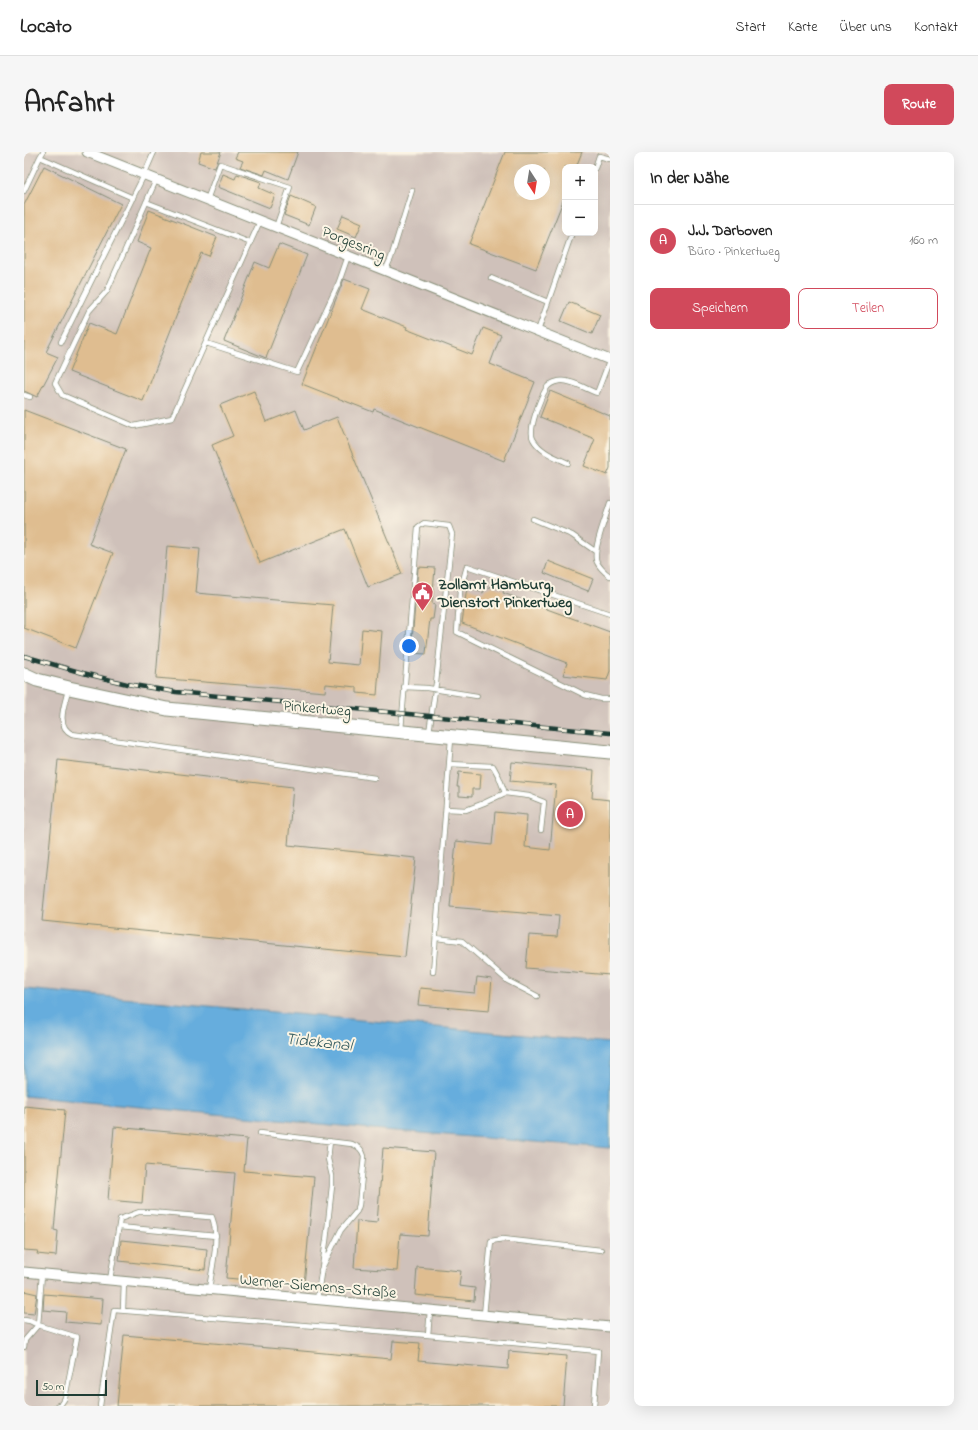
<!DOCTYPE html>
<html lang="de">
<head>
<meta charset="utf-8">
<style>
	body { margin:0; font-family:"Indie Flower",sans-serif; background:#f6f6f6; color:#222 }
	.controls { position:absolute; right:12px; top:12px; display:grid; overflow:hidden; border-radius:8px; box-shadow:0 4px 16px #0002 }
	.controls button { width:36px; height:36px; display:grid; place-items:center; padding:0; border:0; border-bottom:1px solid #e0e0e0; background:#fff; color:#222; font:20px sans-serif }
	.compass { position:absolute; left:490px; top:12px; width:36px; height:36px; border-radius:50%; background:#fff; box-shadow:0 4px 16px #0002; rotate:168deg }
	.scale { position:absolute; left:12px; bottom:10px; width:71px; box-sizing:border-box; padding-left:4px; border:2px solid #1f3d34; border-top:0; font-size:11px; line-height:14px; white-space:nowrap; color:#1f3d34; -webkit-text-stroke:3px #fcf5e5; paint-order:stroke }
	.you { position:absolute; left:385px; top:494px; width:14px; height:14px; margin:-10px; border:3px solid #fff; border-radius:50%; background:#1a73e8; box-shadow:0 0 0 6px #1a73e833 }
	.badge { display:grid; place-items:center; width:26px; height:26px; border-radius:50%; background:#d1495b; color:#fff; font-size:13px; font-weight:700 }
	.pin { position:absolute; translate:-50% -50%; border:2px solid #fff; box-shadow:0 1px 4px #0006 }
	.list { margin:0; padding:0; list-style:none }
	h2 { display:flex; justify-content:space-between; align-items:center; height:52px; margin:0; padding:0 16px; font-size:17px }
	h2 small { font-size:13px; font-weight:400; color:#767676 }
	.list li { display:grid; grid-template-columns:26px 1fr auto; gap:12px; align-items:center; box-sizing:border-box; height:72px; padding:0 16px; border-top:1px solid #e0e0e0 }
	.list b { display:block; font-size:15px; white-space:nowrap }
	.list p { margin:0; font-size:13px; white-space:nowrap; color:#767676 }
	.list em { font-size:13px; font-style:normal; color:#767676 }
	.actions { display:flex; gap:8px; padding:12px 16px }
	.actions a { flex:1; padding:9px 0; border:1px solid #d1495b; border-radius:8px; text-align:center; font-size:14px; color:#d1495b }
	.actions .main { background:#d1495b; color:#fff }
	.map { position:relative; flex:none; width:586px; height:1254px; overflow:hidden; border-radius:8px }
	header { display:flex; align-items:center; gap:24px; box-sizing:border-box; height:56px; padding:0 20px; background:#fff; border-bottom:1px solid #e0e0e0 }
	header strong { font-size:19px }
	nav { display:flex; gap:22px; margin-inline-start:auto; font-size:14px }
	.intro { display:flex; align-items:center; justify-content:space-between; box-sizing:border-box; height:96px; padding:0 24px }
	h1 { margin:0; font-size:28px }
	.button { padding:10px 18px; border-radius:8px; background:#d1495b; color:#fff; font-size:14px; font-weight:700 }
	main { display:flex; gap:24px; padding:0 24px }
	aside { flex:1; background:#fff; border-radius:8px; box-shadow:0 4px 16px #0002 }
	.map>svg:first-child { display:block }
	.industrial { fill:#cfc1ba; fill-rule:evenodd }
	.water { fill:#66addd; stroke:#427588 }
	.building { fill:#dfbd90; fill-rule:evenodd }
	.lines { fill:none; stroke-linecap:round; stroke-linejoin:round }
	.lane-casing { stroke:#868d77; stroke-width:6 }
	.street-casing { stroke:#868d77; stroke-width:11 }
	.secondary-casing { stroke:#868d77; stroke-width:15 }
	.lane { stroke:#fff; stroke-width:4.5 }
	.street { stroke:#fff; stroke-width:9 }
	.secondary { stroke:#fff; stroke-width:13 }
	.rail-casing { stroke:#1f3d34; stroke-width:4.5 }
	.rail { stroke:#fcf5e5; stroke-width:3; stroke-dasharray:9; stroke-linecap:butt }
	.labels { text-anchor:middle; stroke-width:4; stroke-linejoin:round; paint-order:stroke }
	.street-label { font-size:16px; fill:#1f3d34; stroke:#fcf5e5 }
	.poi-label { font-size:16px; font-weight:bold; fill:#1f3d34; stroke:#fcf5e5; text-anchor:start }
	.water-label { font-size:17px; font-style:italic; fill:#31595e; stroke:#fcf5e5 }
</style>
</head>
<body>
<header>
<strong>Locato</strong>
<nav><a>Start</a><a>Karte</a><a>Über uns</a><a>Kontakt</a></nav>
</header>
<div class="intro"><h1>Anfahrt</h1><a class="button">Route</a></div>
<main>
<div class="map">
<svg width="586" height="1254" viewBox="0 0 586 1254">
	<rect width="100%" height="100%" fill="#fcf5e5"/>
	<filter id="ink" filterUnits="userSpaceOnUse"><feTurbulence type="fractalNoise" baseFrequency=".025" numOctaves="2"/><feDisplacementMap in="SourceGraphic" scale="8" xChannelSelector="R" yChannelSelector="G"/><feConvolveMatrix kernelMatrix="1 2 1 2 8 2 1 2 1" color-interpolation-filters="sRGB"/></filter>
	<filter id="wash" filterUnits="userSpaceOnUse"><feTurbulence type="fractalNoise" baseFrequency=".012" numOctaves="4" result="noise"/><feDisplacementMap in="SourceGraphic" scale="16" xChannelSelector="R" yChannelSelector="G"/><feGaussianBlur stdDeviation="0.9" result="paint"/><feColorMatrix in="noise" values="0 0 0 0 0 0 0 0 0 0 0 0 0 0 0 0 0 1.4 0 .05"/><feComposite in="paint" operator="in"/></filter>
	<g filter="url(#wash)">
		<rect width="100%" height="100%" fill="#eeddba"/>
		<path class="industrial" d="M0,0H586V891L0,837ZM541,15H571V81H541ZM496,18H520V42H496Z
			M0,944L360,978L586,996V1254H0Z"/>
		<path class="water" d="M0,837L586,891V996L360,978L0,944Z"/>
		<g id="blocks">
			<path class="building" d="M177,0H197L191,16L174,10Z
				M214,0H274L264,27L242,18L240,23L216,15L219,9L211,6Z
				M481,0H558L552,15H541V44L512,117L445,92ZM496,18H520V42H496Z
				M20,14L97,52L22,200L34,205L13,245L0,239V53Z
				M199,22L211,27L213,22L237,30L235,36L251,43L246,56L194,35Z
				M267,44L292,55L285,73L260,63Z
				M125,58L193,85L185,104L177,101L119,249L45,220L65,171L93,182L127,96L113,90Z
				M319,63L338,71L332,85L313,77Z
				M255,92L283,103L242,206L200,189L231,110L245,116Z
				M320,127L346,137L338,157L383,175L382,177L448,203L459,176L477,183L466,212L511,230L480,309L350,257L349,260L278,232Z
				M545,150L576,163L568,182L537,169Z
				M230,239L242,270L272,258L280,278L313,265L378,422L344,435L321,377L236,411L188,293L209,284L196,253Z
				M526,239L586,264V316L583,323L560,314L571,287L516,265Z
				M0,258L102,297L65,392L89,401L52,496L0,476Z
				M143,394L176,397L172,441L309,453L304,510L335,513L338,477L358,479L353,543L333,541V535L302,532L301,540L132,526Z
				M524,409L569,427L564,439L520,421Z
				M394,415L411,416L408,452L411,453L409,467H406L402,502L387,501Z
				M469,434L480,438L479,441L586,480V519L583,528L539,523L543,511L438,471L443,435L459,441L461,437Z
				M34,608L269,635L264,693L392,706L381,805L18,769Z
				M488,610L570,618L568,646L586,648V823L502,816L505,783L533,785L535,764L426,755L432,689L468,693L471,660L503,663L501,695L526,698L532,633L486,629Z
				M435,620L457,622L456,637H448V645L435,644V635H433Z
				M453,825L468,827L465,859L394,853L396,836L451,841Z
				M0,954L41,958L30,1078L34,1079L32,1104L13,1102L14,1099L0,1098Z
				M90,975L223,987L220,1019L290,1025L280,1133L202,1126L211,1021L121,1013L118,1051L84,1048Z
				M359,996L410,1000L404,1084L376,1082L373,1119L330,1116L333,1069L353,1071Z
				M97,1088L183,1097L181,1118L95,1109Z
				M393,1115L437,1119L435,1134L451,1136L450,1149L391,1143Z
				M0,1139L13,1142L10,1162L0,1161Z
				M20,1142L79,1147L77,1173L41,1170L42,1160L19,1158Z
				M100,1183L367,1207L369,1189L396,1191L394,1209L484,1217L485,1199L543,1204L539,1254H93Z"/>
		</g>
	</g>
	<g filter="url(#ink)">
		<use href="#blocks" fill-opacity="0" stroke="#868d77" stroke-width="1"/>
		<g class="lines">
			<defs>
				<path id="lane" d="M16,5L19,0
					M571,16L575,4L586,7
					M132,28L83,139L65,159L31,231L38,243L110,274L148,266L236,69
					M0,39L16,5L109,46
					M183,48L196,12L266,35L252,75
					M122,50L227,91
					M361,119L367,106L388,38
					M467,126L524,150
					M514,179L548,81
					M37,190L120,23L130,0
					M182,191L273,220L315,130L324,104
					M0,243L6,245
					M544,311C531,305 516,300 509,287C504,277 516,247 522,237C524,233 530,230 535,229C546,227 562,237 573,241L586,207
					M586,351C582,365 570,394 572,407C573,413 581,421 586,424
					M509,367L548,383L571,399
					M586,462L443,414L436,439L433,480L561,543L577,547H586
					M380,535L403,536L453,544
					M44,538C41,552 31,574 48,582L351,626
					M377,578L394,375L400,371L425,374L428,382L412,531L405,581
					M425,612L469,614L475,625L481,641
					M422,657L442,658L460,651L481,641L505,644L520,650L517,678
					M412,786L438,789L484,829L513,844
					M409,820L427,587
					M236,981L328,992C335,995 338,997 340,1004L335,1053L333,1059L317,1078L297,1118
					M95,1075L192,1084
					M86,1128L96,1067L115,1060H126L185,1065H188C196,1086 188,1116 185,1137
					M293,1148L302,1089L308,1034V1024L304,1007L306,989
					M99,1158L100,1129
					M460,1163L467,1089L479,1087L577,1098
					M0,1168L6,1169L14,1173L53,1185L41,1246L37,1252L32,1254
					M404,1183L406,1158
					M0,1195L1,1188L14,1173L18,1122
					M76,1254L90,1158L404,1183L574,1199L570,1254"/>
				<path id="street" d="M63,0L586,208
					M0,1120L586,1175"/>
				<path id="secondary" d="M0,522L13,528L45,536L143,557L586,600"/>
			</defs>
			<use href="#lane" class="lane-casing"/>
			<use href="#street" class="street-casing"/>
			<use href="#secondary" class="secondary-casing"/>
			<use href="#lane" class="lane"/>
			<use href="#street" class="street"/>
			<use href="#secondary" class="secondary"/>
			<defs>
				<path id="rail" d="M0,504L59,521L103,532L152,540L586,581"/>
			</defs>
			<use href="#rail" class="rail-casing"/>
			<use href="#rail" class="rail"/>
		</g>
	</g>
	<defs>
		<symbol id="civic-pin" viewBox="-11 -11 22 30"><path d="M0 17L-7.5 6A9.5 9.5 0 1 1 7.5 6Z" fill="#d1495b" stroke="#fcf5e5"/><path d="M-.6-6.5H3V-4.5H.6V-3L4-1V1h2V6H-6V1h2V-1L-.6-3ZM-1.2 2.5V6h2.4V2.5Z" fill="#fff"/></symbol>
	</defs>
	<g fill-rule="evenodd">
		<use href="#civic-pin" x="386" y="428" width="25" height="34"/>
	</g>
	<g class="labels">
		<g class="street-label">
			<text transform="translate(330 90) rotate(22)" y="6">Porgesring</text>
			<text transform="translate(293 555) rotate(5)" y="6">Pinkertweg</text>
			<text transform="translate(294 1133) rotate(5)" y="6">Werner-Siemens-Straße</text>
		</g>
		<g class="poi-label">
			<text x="414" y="437">Zollamt Hamburg,<tspan x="414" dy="18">Dienstort Pinkertweg</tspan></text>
		</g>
		<g class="water-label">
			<text transform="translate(295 889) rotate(6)" y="6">Tidekanal</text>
		</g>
	</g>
</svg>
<div class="controls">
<button>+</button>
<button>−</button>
</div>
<svg class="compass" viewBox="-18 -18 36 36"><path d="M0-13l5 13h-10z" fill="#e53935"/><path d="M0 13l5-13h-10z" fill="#767676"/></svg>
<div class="scale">50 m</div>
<div class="you"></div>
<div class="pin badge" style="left:546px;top:662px">A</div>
</div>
<aside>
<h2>In der Nähe<small></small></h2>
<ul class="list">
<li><span class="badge">A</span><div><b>J.J. Darboven</b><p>Büro · Pinkertweg</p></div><em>160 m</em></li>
</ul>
<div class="actions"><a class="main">Speichern</a><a>Teilen</a></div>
</aside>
</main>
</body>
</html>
